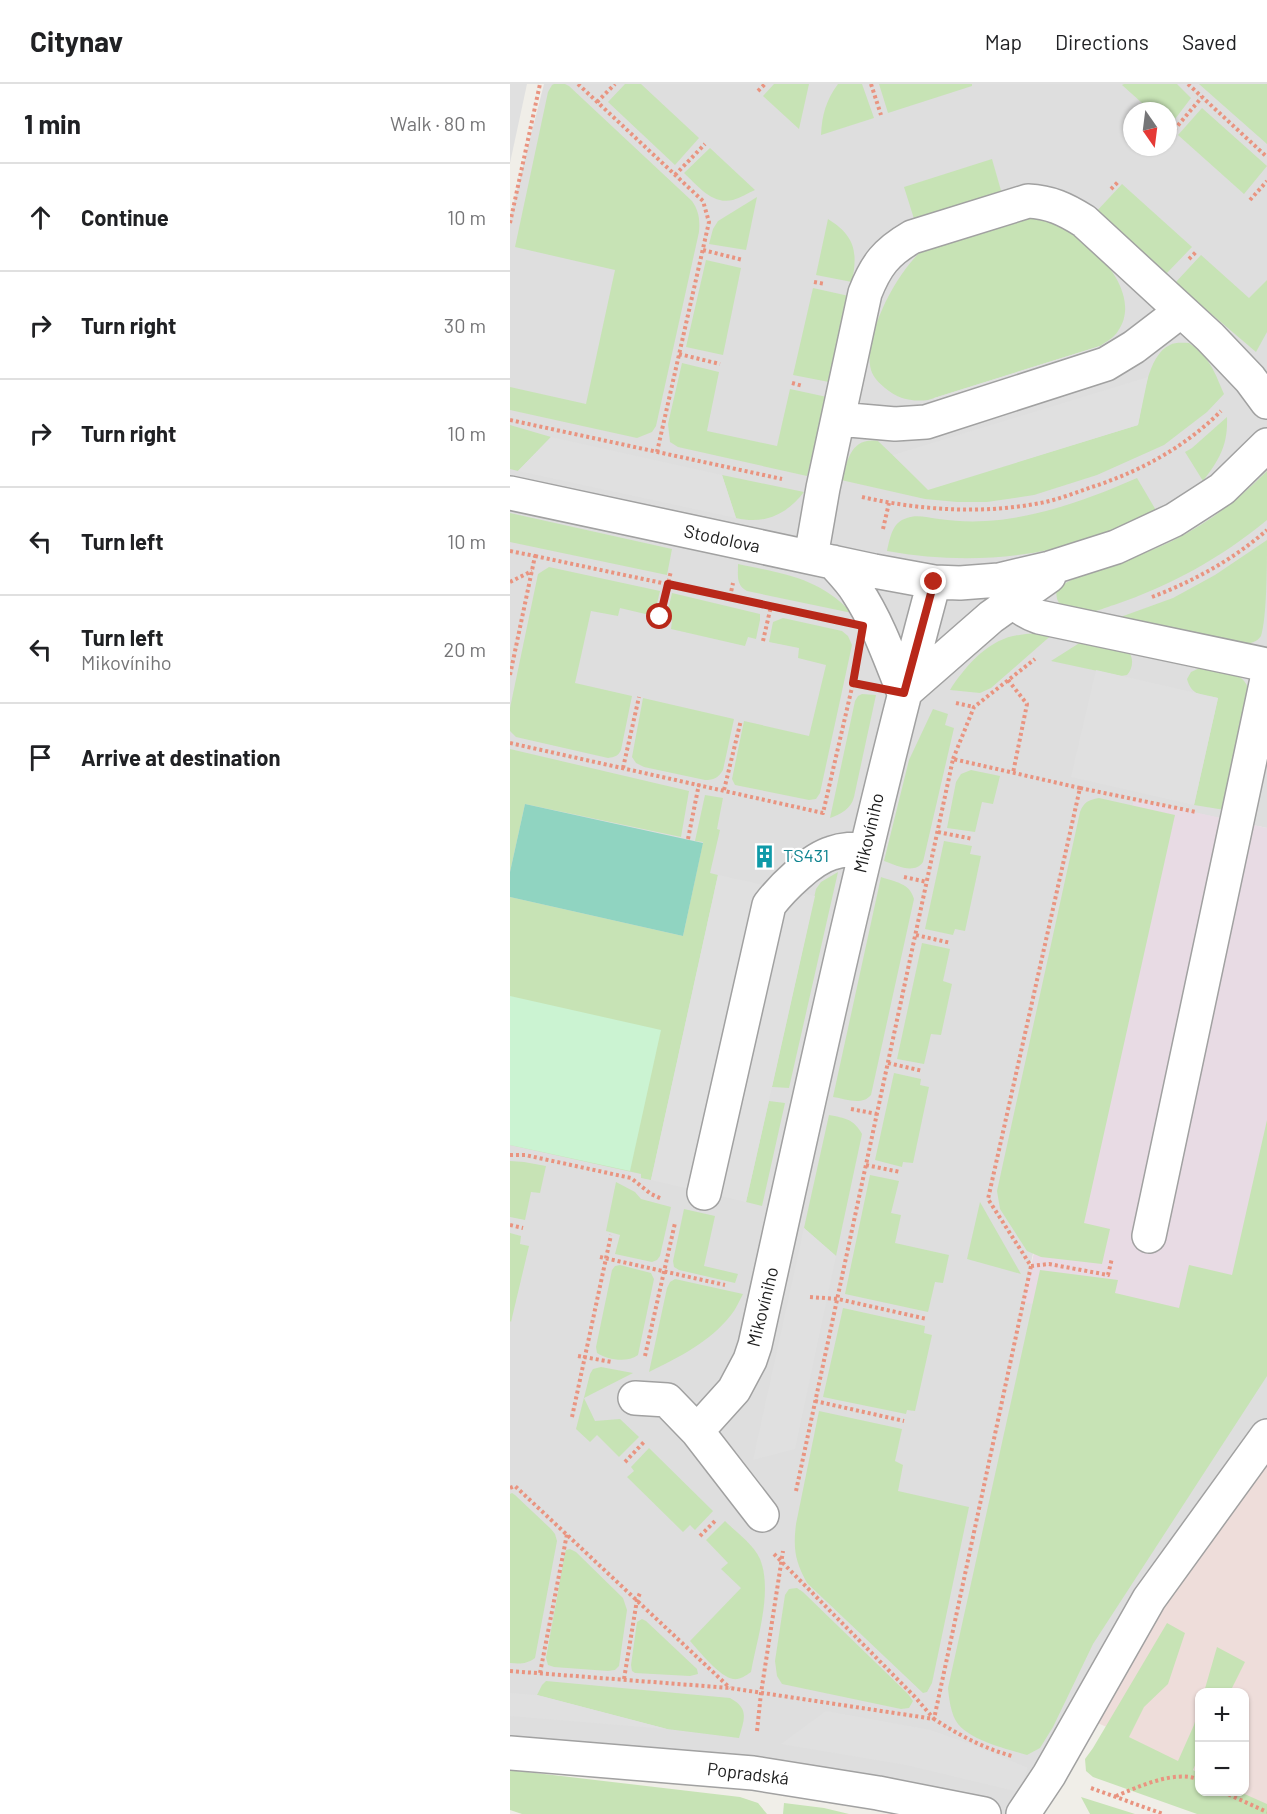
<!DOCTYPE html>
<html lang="en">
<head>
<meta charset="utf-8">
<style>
	body { margin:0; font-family:Barlow,sans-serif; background:#f2f2f2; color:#202124 }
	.controls { position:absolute; right:18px; bottom:18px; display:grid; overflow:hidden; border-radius:12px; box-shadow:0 2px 4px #0004 }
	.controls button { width:54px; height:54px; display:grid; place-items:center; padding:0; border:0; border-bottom:2px solid #e0e0e0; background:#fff; color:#202124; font:30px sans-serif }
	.compass { position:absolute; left:613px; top:18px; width:54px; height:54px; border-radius:50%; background:#fff; box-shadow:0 2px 4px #0004; rotate:166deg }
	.stop { position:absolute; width:18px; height:18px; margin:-14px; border:4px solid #b82819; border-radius:50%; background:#fff }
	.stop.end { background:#b82819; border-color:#fff; box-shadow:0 2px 6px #0008 }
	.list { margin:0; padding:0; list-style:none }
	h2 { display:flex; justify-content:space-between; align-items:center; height:78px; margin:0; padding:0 24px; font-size:26px }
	h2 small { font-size:20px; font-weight:400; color:#757577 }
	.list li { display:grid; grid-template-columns:39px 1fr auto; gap:18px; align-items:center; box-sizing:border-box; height:108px; padding:0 24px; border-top:2px solid #e0e0e0 }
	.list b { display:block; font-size:22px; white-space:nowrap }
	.list p { margin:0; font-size:20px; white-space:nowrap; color:#757577 }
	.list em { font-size:20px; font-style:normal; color:#757577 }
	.icon { flex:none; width:33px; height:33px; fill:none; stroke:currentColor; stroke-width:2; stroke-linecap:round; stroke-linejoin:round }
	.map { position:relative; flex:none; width:757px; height:1730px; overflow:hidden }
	header { display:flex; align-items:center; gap:36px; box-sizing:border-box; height:84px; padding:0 30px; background:#fff; border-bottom:2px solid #e0e0e0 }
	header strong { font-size:28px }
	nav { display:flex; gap:33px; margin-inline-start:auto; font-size:21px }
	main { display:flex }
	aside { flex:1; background:#fff }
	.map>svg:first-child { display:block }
	.residential { fill:#dedede; fill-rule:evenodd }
	.commercial { fill:#eeddda }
	.industrial { fill:#e8dbe4 }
	.grass { fill:#c7e3b5 }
	.park { fill:#cbf3d2 }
	.pitch { fill:#90d4c1 }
	.parking { fill:#e0e0e0 }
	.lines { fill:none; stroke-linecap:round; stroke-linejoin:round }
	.minor-casing { stroke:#a1a1a1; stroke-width:36 }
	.path { stroke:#e99480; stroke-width:4; stroke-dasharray:3 3; stroke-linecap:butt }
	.minor { stroke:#fff; stroke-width:33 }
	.route { stroke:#b82819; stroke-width:8 }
	.labels { text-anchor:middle; stroke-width:4.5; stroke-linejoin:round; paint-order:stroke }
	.street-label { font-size:18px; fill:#202020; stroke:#fff }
	.culture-label { font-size:18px; fill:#0d838f; stroke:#fff; text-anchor:start }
</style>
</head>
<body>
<header>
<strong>Citynav</strong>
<nav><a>Map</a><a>Directions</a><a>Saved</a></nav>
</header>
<main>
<aside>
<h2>1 min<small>Walk · 80 m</small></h2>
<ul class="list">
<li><svg class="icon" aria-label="ahead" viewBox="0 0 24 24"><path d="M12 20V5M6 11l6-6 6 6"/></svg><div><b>Continue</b></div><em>10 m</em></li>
<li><svg class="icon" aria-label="right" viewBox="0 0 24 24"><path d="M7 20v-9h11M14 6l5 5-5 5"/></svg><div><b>Turn right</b></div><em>30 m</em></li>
<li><svg class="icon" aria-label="right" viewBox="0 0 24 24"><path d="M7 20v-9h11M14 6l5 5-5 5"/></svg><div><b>Turn right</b></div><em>10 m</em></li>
<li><svg class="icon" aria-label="left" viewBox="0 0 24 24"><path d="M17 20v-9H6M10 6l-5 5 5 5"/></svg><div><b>Turn left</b></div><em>10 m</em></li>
<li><svg class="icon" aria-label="left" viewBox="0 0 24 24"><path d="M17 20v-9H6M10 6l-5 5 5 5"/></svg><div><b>Turn left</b><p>Mikovíniho</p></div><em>20 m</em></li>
<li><svg class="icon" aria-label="arrive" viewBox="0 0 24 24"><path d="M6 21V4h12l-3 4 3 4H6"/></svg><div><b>Arrive at destination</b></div></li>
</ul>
</aside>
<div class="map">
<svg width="757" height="1730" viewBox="0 0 757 1730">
	<rect width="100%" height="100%" fill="#f0eee8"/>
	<path class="residential" d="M34,0H757V744L624,716L520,1183L757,1224V1352L512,1730H477L0,1669V133ZM622,27H658V63H622Z"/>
	<path class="commercial" d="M757,1352V1721L729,1708H734V1608H690L689,1689L619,1653L572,1632Z"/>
	<path class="industrial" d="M624,715L757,744V1224L748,1265L513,1218Z"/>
	<path class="grass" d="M44,0H55L59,2L182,117C189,127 190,136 189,148L146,342L142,348L127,354L0,326V303L76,320L105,186L5,163L38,8L42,1Z
		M115,0H131L189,54L165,81L98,18Z
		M264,0H299L289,45L253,12Z
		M328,0H352L364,34L311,51C312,31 316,16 328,0Z
		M369,0H462V2L378,29Z
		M614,0H667L681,14L659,43L658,27H641L612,1Z
		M689,0H757V60Z
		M692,24L757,82L734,110L668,51Z
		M200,64L245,106C238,109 230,114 223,116C202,121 188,102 174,89Z
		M482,75L492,110L405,138L394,103Z
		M612,100L682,163L656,190L585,129Z
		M247,113L236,166L199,160L203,145L208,137Z
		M514,132C529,135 544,138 558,146C587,163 633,211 608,247C604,254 597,257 590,262L418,316C402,318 388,315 375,304C369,299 363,293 361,286C352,253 388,185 414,165Z
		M318,135C345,152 348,167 342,198L306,191Z
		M691,171L739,214L757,196V248L746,268L665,199Z
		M196,176L231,184L213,271L176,263Z
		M303,204L339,212L319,298L283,291Z
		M679,259C700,273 704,287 714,310L697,328L654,361L587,391L524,411L477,418H447L415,415L331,396C338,376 341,353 368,357L418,405L628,341C633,318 637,271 660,261C665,258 673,259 679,259Z
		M172,279L209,288L197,347L267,362L280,305L317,313L297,392L168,363L160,358L158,340Z
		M717,333C718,361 710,375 693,397L675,368L682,364Z
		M0,341L41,353L8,387L0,385Z
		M757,387V436C711,474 660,502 604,521C596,523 585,529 577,528C569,528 559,523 550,521L547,515L546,507C556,494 585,488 600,482C620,475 641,467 660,458C697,440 728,416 757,387Z
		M212,391L294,408C277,430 255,441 226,434Z
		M627,394L647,428C561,471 472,484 377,467C380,454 382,438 397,434C407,430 418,434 429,435C444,437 460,438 475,437C528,434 579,415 627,394Z
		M0,429L162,465L157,491L0,458Z
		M757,456C757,478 757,534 751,552C747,558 741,559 734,561L605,535L663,514L705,491Z
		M228,480C274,490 308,493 342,529L237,507C226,501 228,492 228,480Z
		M39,483L150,507L144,532L110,524L108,532L81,527L65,599L122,612L111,666C108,672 105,673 98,674L6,653L0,647V624L28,490Z
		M162,509L250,530V536L246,555L238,553L235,562L161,545L162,536L156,535Z
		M273,534L332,547L338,552L342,561L310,709L306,715L299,716L230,702L225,701L222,695L234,637L299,652L316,581L288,574L289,564L259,558L263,538Z
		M545,548L481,604L470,609L440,606C454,584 476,558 503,552C517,549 531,549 545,548Z
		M571,558C582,560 601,559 611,563C624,567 625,582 617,591L611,592L541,577Z
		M694,582C712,586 733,587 739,606L715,726L684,721L708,614C692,610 682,613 677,595L681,588Z
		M352,610L366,611L344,713C341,725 331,730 320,734L345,617L348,612Z
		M133,614L224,635L213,686C208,694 204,696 195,696L134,683L126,679L122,673Z
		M423,625L438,630L435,641L444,644L413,778C404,791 386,781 374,777L399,676Z
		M0,665L179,707L171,753L15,720L0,788Z
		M461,686L490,692L483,720L472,718L465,748L437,744L446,698L451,690Z
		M195,711L213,714L207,745L210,746L200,789L208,791L141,1096L131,1094V1090L0,1061V813L173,852L193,758L185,757Z
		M589,714L665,731L574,1139L600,1145L592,1180L531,1173L517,1167L490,1125L487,1107L570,728C574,718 578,716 589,714Z
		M434,757L462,762L460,770L471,772L455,847L445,845L443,851L415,845Z
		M328,788L279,1004L262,1003L306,805L311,798Z
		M371,793C385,798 400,799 404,815L361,1011C352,1022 336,1015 323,1013Z
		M412,859L440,865L433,897L442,900L431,951L421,950L414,980L387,975Z
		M384,989L411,995L410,1001L419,1003L403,1079L393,1078L392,1083L365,1076Z
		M259,1017L275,1019L252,1122L236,1118Z
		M319,1031C335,1034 344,1035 352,1050L326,1172L294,1144Z
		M757,1036V1292L583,1560L543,1643L530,1664L517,1671C497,1665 462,1657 448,1640C441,1631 439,1615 438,1604L530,1186L608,1196L605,1209L669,1224L679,1181L722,1191Z
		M0,1077L14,1078L36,1082L30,1109L21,1108L15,1136L0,1133Z
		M360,1091L389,1097L381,1129L391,1131L385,1159L439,1171L433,1199L425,1198L418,1228L335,1210Z
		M106,1098L125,1108L131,1115L161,1123L150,1172L147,1176L142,1178L105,1170L110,1151L96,1147Z
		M470,1118L511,1190L457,1175Z
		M174,1125L205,1132L194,1182L228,1190L225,1199L169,1186L164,1183L163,1177Z
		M0,1149L11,1152L10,1160L19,1162L1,1238L0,1237Z
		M110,1181L141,1189L144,1195L128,1271C117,1279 98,1276 87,1269L86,1263L102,1186L105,1182Z
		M165,1195L233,1210C229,1217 226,1225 221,1231C201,1257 168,1274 139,1288L157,1204L160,1198Z
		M333,1224L415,1242L414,1249L422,1251L405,1327L397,1326L396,1330L313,1313Z
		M91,1283L123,1289L74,1314L85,1337L110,1335L129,1353L109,1373L87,1351L80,1358L66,1345L80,1290L83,1285Z
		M309,1327L392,1345L385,1377L393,1381L388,1407L459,1423L422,1599L417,1608L413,1609L297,1499C285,1477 283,1465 286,1440Z
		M139,1364L203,1427L185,1446L180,1441L173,1448L117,1393L124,1387L121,1383Z
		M2,1409L5,1411L41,1445L45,1450L47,1457L25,1574C17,1580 10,1580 0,1579V1410Z
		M215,1437C226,1448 244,1461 250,1475C263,1507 247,1555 241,1588C235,1592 230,1596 223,1595C210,1593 189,1567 180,1557L231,1504L211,1485L218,1479L196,1456Z
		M60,1465L66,1468L113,1514L117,1526L109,1582L105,1586L98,1587L44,1583L38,1581L36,1574L55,1469L56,1466Z
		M287,1504L293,1508L398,1610L403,1617L399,1624L391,1625L272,1600L267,1592L265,1577L275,1511L279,1505Z
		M132,1535L136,1537L187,1585L188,1590L180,1592L125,1589L122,1587L121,1581L127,1538Z
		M657,1539L675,1549L658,1600L634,1623L619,1653L668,1677L684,1641L689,1623V1672L683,1686L689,1689L690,1708H730L757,1720V1730H687L583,1693L576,1687L575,1675L583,1664Z
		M707,1563L735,1578L720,1608H694Z
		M36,1597L220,1614C240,1625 234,1635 229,1654L157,1645L27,1611L32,1601Z
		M0,1686L230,1713L248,1719L257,1730H12L0,1726Z
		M571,1713L625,1730H580Z
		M274,1719L314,1724L339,1730H273Z"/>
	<path class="park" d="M0,912L151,946L120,1087L0,1061Z"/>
	<path class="pitch" d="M15,720L193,759L173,852L0,813V788Z"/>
	<path class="parking" d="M0,0H17L0,79Z
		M590,262L595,276L429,329L424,314Z
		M638,293L628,341L418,406L383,371Z
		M41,353L212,391L226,434L8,387Z
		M586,586L708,614L684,721L561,693Z
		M208,791L305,812L236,1118L141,1096Z
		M294,1144L326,1172L285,1365L243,1376Z
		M0,1609L27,1611L157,1645L0,1632Z
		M316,1627L421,1646L455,1658L518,1684L509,1708L396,1681L271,1660Z"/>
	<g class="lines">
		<defs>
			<path id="minor" d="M328,335L385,340L416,338L596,280L624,263L671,227
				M0,409L364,487L424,498
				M301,473L313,404L355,209C366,181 376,168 402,153L518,117C540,118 555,125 574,137L700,253L740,295L757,318
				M323,478C332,488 341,497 347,507C368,539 380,574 394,609L481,533L539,492
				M492,501C504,518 509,526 529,533L757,581
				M194,1109L259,821C272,804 301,775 322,769C333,765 344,765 356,765
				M639,1152L757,595
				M125,1314L157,1316L187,1347L252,1431
				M187,1347L224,1306L240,1276L245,1261C301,1006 356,750 424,498L450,499L489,496L540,484L606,463L664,436L712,405L757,361
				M0,1669L243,1689L368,1709L474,1730
				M513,1730L539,1691L639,1515L757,1352"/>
		</defs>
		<use href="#minor" class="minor-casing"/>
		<path class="path" d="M68,0L193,117L199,138L147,368
			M361,0L371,31
			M678,0L757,73
			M248,7L255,0
			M87,18L105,0
			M664,46L692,13
			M165,91L195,60
			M601,105L609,97
			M740,116L757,97
			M0,139L30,0
			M193,166L233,176
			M679,175L687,167
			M304,198L315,200
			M169,270L210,280
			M282,299L293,302
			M0,336L272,395
			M352,413C409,426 468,430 525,420C545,417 564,409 582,403C631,387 675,363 711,327
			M373,445L379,419
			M0,467L25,472L0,591
			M25,472L312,533
			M0,498L22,487
			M220,513L223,499
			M642,513C684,497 724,475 757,446
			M150,533L161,487
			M253,557L261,522
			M498,596L517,620L503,689
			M446,619L464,623
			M0,659L313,729L343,599L345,600
			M443,675L464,623L525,575
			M113,684L129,613
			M214,706L231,636
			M428,748L463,755
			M178,755L189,700
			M394,793L417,798
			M406,851L441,859
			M378,979L413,987
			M341,1025L367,1030
			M0,1071H15L121,1094L141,1110L152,1115
			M356,1081L390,1088
			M0,1141L13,1144
			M90,1173L215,1201
			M521,1182L539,1180L598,1191L602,1174
			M300,1213L328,1215L417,1235
			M68,1272L102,1278
			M135,1272L165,1139
			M305,1317L394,1337
			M62,1333L101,1151
			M115,1378L134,1358
			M0,1404L5,1402L220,1604
			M286,1407L443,675L570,704
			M190,1452L205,1437
			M264,1470L405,1613L424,1635L521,1182L478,1115L570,704L686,728
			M0,1587L220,1604L424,1635C449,1651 473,1664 502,1672
			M30,1589L57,1450
			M114,1595L127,1516L130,1509
			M247,1647L251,1609L273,1467
			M581,1704L653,1730
			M713,1708L757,1728
			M606,1712C628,1703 666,1685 690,1696"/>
		<use href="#minor" class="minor"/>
	</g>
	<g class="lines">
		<path class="route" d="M150,533L158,500L353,542L343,599L394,609L424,498"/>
	</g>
	<defs>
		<symbol id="building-bare" viewBox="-9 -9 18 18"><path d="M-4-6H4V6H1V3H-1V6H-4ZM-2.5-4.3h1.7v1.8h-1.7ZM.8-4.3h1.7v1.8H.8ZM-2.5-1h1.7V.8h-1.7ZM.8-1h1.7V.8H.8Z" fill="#0f9aa8" stroke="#fff" stroke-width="2.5" paint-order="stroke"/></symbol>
	</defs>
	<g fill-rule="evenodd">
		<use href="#building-bare" x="238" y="756" width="33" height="33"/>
	</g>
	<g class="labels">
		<g class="street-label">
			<text transform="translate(212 455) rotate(12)" y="6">Stodolova</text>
			<text transform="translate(359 749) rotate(-77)" y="6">Mikovíniho</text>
			<text transform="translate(253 1223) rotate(-76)" y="6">Mikovíniho</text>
			<text transform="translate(238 1690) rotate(7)" y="6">Popradská</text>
		</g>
		<g class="culture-label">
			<text x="273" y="778">TS431</text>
		</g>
	</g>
</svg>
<div class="controls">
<button>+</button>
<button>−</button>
</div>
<svg class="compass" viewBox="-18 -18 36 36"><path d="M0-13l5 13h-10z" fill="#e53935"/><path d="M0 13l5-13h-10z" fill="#757577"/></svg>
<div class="stop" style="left:150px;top:533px"></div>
<div class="stop end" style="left:424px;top:498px"></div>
</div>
</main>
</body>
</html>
